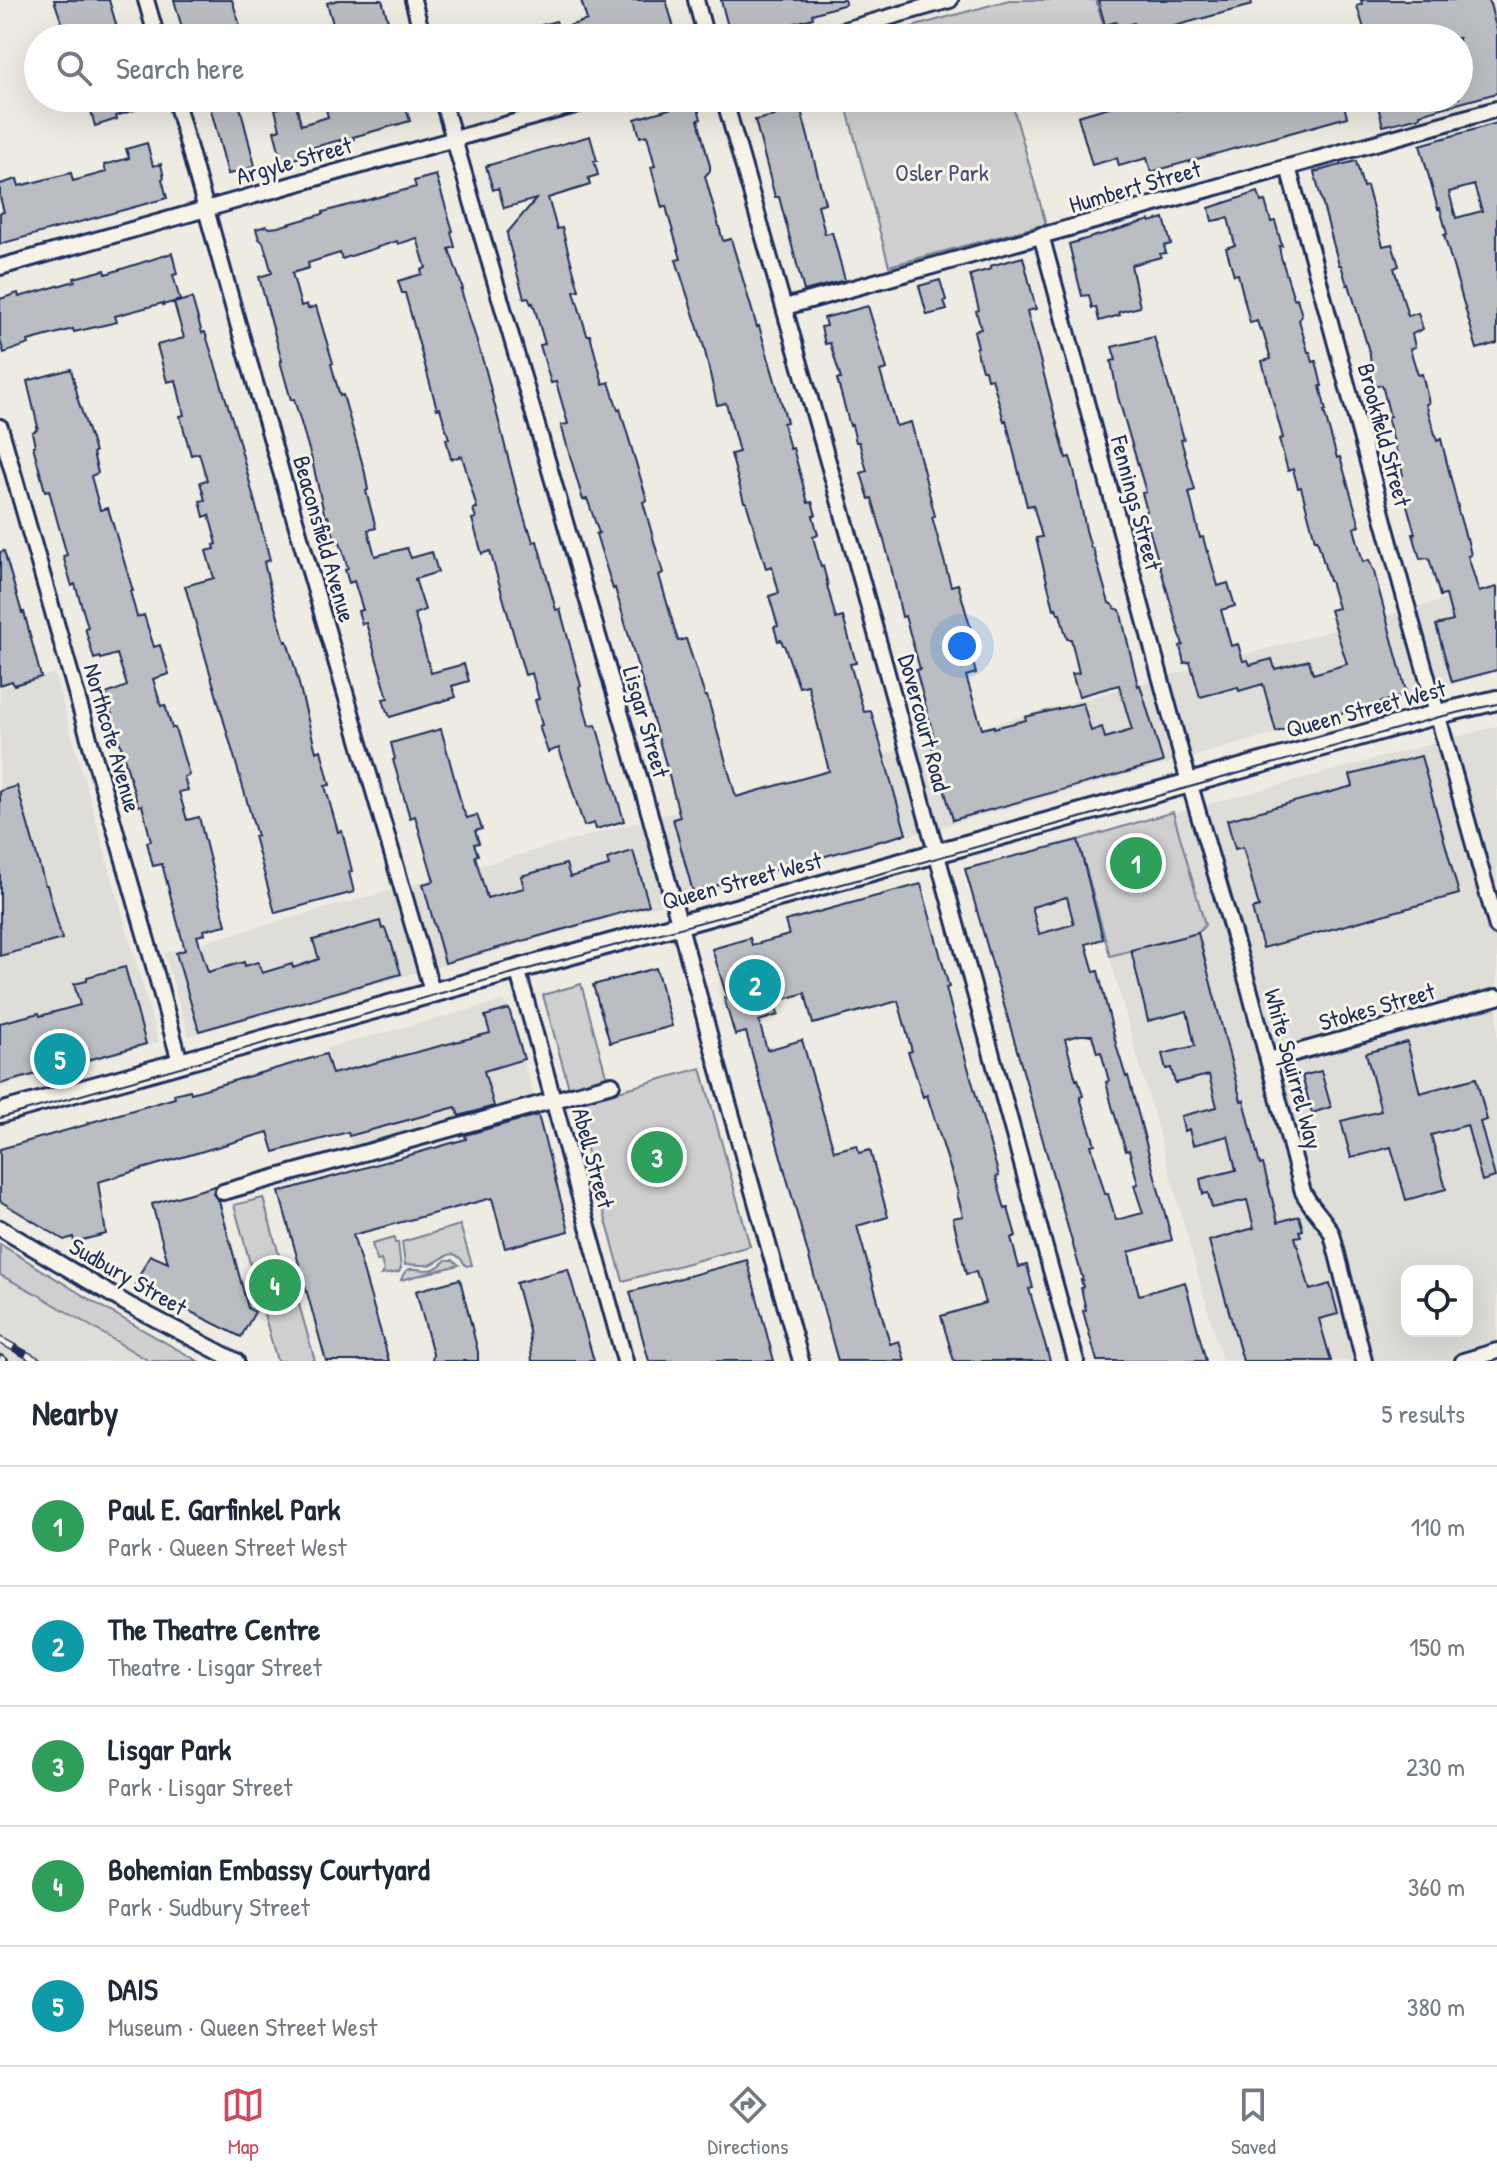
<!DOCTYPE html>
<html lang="en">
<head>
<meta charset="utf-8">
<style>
	body { margin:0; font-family:"Patrick Hand",sans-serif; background:#f6f6f7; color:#1f2937 }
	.controls { position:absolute; right:24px; bottom:24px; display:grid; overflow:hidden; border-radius:16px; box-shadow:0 8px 32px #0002 }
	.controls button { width:72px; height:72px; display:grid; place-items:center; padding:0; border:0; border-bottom:2px solid #e0e1e3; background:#fff; color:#1f2937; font:40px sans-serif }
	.you { position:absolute; left:962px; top:646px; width:28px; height:28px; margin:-20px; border:6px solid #fff; border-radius:50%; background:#1a73e8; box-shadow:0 0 0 12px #1a73e833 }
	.badge { display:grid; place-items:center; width:52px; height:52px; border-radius:50%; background:#d1495b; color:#fff; font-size:26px; font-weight:700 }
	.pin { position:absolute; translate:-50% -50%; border:4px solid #fff; box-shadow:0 2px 8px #0006 }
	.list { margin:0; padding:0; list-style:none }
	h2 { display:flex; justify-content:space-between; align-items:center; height:104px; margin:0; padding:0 32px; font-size:34px }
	h2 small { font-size:26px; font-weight:400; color:#747a83 }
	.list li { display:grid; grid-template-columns:52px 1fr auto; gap:24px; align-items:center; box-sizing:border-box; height:120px; padding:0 32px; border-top:2px solid #e0e1e3 }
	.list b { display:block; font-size:30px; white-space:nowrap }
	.list p { margin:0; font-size:26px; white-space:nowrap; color:#747a83 }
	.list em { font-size:26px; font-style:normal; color:#747a83 }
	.icon { flex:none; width:44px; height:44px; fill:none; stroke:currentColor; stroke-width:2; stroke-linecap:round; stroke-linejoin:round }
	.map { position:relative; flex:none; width:1497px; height:1361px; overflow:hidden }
	.search { position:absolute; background:#fff; box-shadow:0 8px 32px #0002; left:24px; right:24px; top:24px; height:88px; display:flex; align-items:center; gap:20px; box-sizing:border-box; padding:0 28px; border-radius:44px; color:#747a83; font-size:30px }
	.sheet { height:704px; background:#fff }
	nav { display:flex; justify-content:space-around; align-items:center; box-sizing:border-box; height:112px; border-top:2px solid #e0e1e3; background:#fff; font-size:22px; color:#747a83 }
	nav a { display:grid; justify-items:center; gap:4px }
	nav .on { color:#d1495b }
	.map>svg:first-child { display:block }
	.built { fill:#deddd8; fill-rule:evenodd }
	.green { fill:#cfcfcf; stroke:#757f96; stroke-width:2 }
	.building { fill:#babdc2; stroke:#1b2f5e; stroke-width:2; fill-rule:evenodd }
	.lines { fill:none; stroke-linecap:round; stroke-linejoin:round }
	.street-casing { stroke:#1b2f5e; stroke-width:20 }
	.secondary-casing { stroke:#1b2f5e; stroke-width:24 }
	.street { stroke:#f7f3e8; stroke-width:14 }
	.secondary { stroke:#f7f3e8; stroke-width:18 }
	.tram { stroke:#1b2f5e; stroke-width:2 }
	.rail-casing { stroke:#1b2f5e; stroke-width:8 }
	.rail { stroke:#f7f3e8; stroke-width:5; stroke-dasharray:15; stroke-linecap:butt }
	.labels { text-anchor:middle; stroke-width:6; stroke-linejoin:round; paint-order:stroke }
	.street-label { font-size:24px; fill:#1b2f5e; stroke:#f7f3e8 }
	.park-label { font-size:24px; fill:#3f4f75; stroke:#f7f3e8 }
</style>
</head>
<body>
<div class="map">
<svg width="1497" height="1361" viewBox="0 0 1497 1361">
	<rect width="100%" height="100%" fill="#eeebe2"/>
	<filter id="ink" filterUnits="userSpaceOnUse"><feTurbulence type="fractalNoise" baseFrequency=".0125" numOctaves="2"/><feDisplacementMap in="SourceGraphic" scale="16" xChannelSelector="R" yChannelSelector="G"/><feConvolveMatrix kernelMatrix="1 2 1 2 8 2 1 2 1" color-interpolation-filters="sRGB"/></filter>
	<g filter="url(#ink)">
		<path class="built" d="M1497,585V672L189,1036L164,953Z
			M54,673L158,1039L157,1043L0,1087V688Z
			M1497,726V1361H1222L1105,940L1033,959L1006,857L1077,838L1078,839L1088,837ZM1407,1271H1467V1331H1407Z
			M503,1001L509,1009L537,1109L355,1158L327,1048Z
			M0,1276L37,1294L148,1361H0Z"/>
		<path class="green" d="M1009,0H1096L1107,38H872Z
			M844,98H1045L1013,107L1046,224L889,266Z
			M1173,812L1205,925L1198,933L1110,956L1078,840Z
			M581,984L611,1093L701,1068L750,1246L623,1281L543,995Z
			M263,1198L282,1266L289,1269L315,1361H277L234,1205Z
			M460,1225L472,1265L466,1266C453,1245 447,1257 432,1264C425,1267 413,1263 405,1265L402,1242Z
			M394,1238L395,1243H398L401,1268L399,1272L381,1275L384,1271L381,1260L377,1261L372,1244Z
			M0,1244L97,1304L198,1361H149L37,1294L0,1275Z
			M446,1260H453L459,1265L401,1280C408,1258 421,1276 436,1268C440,1266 443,1262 446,1260Z"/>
		<path class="building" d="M54,0H109L120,38H67Z
			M174,0H232L244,38H185Z
			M338,0H382L393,38H337L327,3Z
			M581,0H666L677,38H538L535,27L556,21L559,29L587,20Z
			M721,0H845L846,4L812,14L813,18L744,38H731Z
			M1098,0H1251L1252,5L1145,34L1144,29L1137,31L1134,23L1118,27L1116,22L1105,25Z
			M1361,0H1489L1497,31V93L1420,114V117L1383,126L1378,106L1382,105L1380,98H1459V38H1367L1357,6L1362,4Z
			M96,98H162V101L116,116L117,119L95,126L90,107L98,104Z
			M323,98H403L410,121L353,137L354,140L341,144L340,140L314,147L315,153L282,162L274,131L280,129L275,109L296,104L301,125L328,117Z
			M746,98H798L825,203L818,205L825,234L832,232L845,280L804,291L779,197H775L755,120L774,116Z
			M1140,98H1174L1177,110L1221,98H1225L1227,104L1250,98H1342L1347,117L1151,172L1147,158L1119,166L1117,158L1092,165L1078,116Z
			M238,99L255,166L249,168L250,170L228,174L210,106Z
			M696,101L701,119L698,120L710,166V171L705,176L723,241L731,239L757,327L759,326L787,422L783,423L790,449L793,448L808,503L812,502L816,515L813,516L818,535L813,537L821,567L823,566L828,585H827L836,619L843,617L856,663L850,664L864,712L871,711L906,834L693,892L673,819L680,817L665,761L615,588L613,589L596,534L599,533L588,501L587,499L583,500L575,473L561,425L568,424L556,382L551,383L540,345L545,344L533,303L531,304L528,297L524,298L509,244L507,233L536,199L504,208L498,188L493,190L486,166L590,136L597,161H594L598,175L588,178L590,185L548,198L557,229L562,228L568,251L579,290L574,291L587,335H590L603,384L609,382L618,410L620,409L647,500L643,502L663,573L659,575L678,641L686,639L705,696H707L736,797L829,771L808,685L799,687L784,645H783L781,640L778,641L774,627L778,626L769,596L779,593L772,566L766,568L746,502H744L731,454L739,452L726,403L717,405L704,347L676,260L681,259L669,218L666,206L662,208L651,167L655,166L647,135L640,137L635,119Z
			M1497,123V343L1477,349L1444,235L1447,234L1440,208L1438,209L1420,145ZM1474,185L1482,211L1456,218L1449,192Z
			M147,143L153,166L161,164L164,178L162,179L167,198L0,244V213L4,212L0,197V184L17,179L19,186L71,173L73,181L106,172L104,165L129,158L126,149Z
			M1356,161L1363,187L1367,186L1383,246L1392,244L1399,266L1394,268L1408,316L1418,313L1423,329L1412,334L1415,347L1410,349L1418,375L1422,374L1429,403L1426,404L1437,441L1441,439L1458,507H1457L1466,538H1467L1471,555L1468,556L1479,592L1497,587V670L1452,682L1436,625L1453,621L1446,595L1440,596L1429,558L1420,559L1413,534H1415L1399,476L1403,475L1387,417L1390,416L1382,385L1373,387L1368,368H1371L1370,355L1349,284L1347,285L1341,265H1339L1314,172Z
			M436,175L453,231L451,232L455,247L449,249L463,289L461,290L486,371L517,493L528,530L529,529L533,542L537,541L556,610L560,609L581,686L579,687L589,726L596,725L624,821L596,829L594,823L584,826L559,748L548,752L539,726L542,725L535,700L539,699L532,673L525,675L490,551L482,554L472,519L476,518L473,509L477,508L462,456L451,459L446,439H449L440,408L437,409L405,293H402L398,281L422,274L421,270L426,268L417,238L398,244L397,241L342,259L340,253L308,263L309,268L292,273L301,306L307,304L308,309L316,306L333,363L331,364L340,396L343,395L365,473L368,490L366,491L376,528L368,530L375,556L407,548L411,558L432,552L438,572L415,579L425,610L414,614L415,616L431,673L464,664L469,681L452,686L456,697L390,717L388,712H387L383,699L388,698L366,623L362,624L358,611L363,610L354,581L349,583L345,570L348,569L340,542L336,543L328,516L325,517L312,460L294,399L291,400L280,361H282L262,288L259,277L272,273L263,242L259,239L256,229L266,226L270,228L278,227L323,214V212L416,187L414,181Z
			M1258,192L1261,202L1265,201L1271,222L1275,221L1282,246H1279L1281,257L1294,299L1297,298L1302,316L1299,320L1308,352H1310L1313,362L1316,361L1322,386H1320L1326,411H1324L1337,458L1340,457L1360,526L1354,528L1363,562L1369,560L1374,572L1407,695L1276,732L1263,684L1239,691L1238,687L1200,697L1190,662L1184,663L1180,646L1183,645L1144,512L1147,511L1142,493L1146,492L1118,397L1111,361L1116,360L1112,347L1154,337L1184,439L1181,440L1195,490L1189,492L1200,538L1203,537L1207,552L1208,551L1218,586L1228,583L1235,606L1221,610L1231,646L1238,644L1243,661L1248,660L1250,665L1272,659L1275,669L1309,660L1313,674L1347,664L1330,610L1338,608L1330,581H1329L1317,539L1315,540L1301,487L1298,488L1293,469L1288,471L1279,439L1283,438L1262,361L1271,359L1262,329L1260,330L1257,321L1250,323L1238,274L1234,275L1226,248L1235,245L1228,218L1212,221L1209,208Z
			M1164,218L1171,244L1164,246L1166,253L1160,254L1161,257L1131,265L1140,307L1119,312L1120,315L1099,321L1096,307L1092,308L1089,295L1082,296L1069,244L1150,220V222Z
			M172,253L177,274L173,275L180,300L163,305V303L115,316L117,322L74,332L73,329L28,341L29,344L4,353L0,340V299L18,293L19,297L75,281L74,278L105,270L106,274Z
			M1023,257L1036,309L1027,311L1066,458L1070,457L1074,470L1086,530L1091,548H1093L1109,603L1113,605L1114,608L1120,610L1138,686L1140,685L1163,762L953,820L932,746L936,745L916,670L920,669L905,616L902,617L890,562L872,498L869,499L861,473L867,471L859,442H856L852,425L850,426L837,379H841L830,343L825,344L821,327L826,326L824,318L868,306L887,369L880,371L896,426L911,422L935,516L932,517L951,586L958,584L972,633L965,635L976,673L966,676L982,729L994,726V728L1026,720L1025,717L1083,703L1091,731L1102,727L1105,738L1132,730L1119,685L1079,696L1072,674L1079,673L1071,639H1067L1060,614H1058L1056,608L1054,609L1036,538L1042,537L1033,505L1027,506L1006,420L1004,421L992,378L987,379L985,370H982L976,348L978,347L974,331L981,329L976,311L979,310L970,275L991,269L990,266Z
			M940,280L946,300L944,301L947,310L927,315L919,286Z
			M192,298L202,333L205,332L238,438L270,560L264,562L265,567L274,603L285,642L287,641L295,668L316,752L321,750L330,785L325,786L338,832L342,831L352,871L349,872L354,892L275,913L254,836H257L185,586L214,578L206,551L215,549L214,545L217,544L209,515L204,517L200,501L205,500L200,482L207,480L199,453L191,455L180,416L184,415L176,380L167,382L157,345L184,338L174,303Z
			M71,369L78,397H77L95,452L93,453L98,473L91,476L100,510L108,508L133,591H130L137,617L144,615L154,647L160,645L169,674L153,679L161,706L165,705L172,728H175L189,775L184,777L188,790L179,792L187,820L199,817L226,925L204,930L205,934L197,936L208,972L244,962L245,966L258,962L262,973L292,964L293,968L319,959L313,940L380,921L382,929L385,928L390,942H391L401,974L199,1031L176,953L185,950L162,864L153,866L147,842L151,841L142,805L138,806L106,694L127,686L117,654L101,659L100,657L94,659L85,628L88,627L75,584L72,586L63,556L67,555L57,520L49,490L45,491L33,446H35L32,432L37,430L36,427H38L27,381Z
			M4,551L22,613L24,612L41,677L14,685L12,681L0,685V552Z
			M441,729L463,810L467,818L477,815L482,829L475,831L479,843L474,844L478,855L475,856L487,898L524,888L521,876L566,864L570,877L609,866L607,859L633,851L649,905L445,963L423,884L434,881L415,816L410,818L393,760L395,759L391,743Z
			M1421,756L1459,894L1263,948L1252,909L1259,907L1243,847L1235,849L1227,820L1353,786L1350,775Z
			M17,786L45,885H47L62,939L0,956V791Z
			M1078,840L1103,939L1086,944L1094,972L1098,971L1117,1048L1126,1077L1128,1076L1172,1240L1129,1252L1131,1263L1139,1295L1185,1282L1206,1361H1097L1083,1311L1086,1310L1081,1288L1083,1287L1081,1280H1083L965,869ZM1067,897L1074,924L1039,934L1032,907ZM1080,1035H1092L1097,1053L1101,1052L1109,1081L1106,1082L1112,1106L1126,1151L1129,1150L1138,1184L1134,1185L1143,1213L1116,1220L1108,1194H1105L1091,1145L1095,1144L1085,1114L1080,1097L1083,1096L1078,1079L1076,1080L1065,1039Z
			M921,884L949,987L946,988L952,1011L999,1176L996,1177L1005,1209L1008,1208L1016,1236L1011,1238L1019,1267L1027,1265L1033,1288L1029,1289L1050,1361H954L941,1316L985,1303L976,1272L966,1274L953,1218L963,1216L957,1194L958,1193L927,1095L923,1097L913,1066L908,1052L912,1051L898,1001L813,1024L805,993L775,1002L778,1015L759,1021L767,1050L802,1040L834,1151L857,1145L859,1153L870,1150L888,1217L857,1226L890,1344L899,1341L905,1361H838L746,1032L735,1035L724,998L727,997L712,949L750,938L752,945L789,935L785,921Z
			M1198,933L1241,1101L1244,1100L1260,1165L1263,1164L1278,1222L1299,1216L1303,1230L1299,1231L1301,1236L1295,1237L1310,1290L1330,1284L1338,1314L1319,1319L1331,1361H1243L1209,1241L1254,1228L1247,1200L1212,1208L1208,1193L1203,1194L1200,1179L1236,1170L1228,1136L1193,1145L1189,1129L1184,1131L1181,1116L1217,1107L1209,1075L1175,1083L1171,1068L1166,1069L1162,1054L1195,1046L1187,1011L1148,1021L1131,950Z
			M125,967L146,1044L0,1084V1023L39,1013L40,1016L80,1005L74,984L87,981V977Z
			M656,968L672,1026L610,1043L593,985Z
			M509,1009L524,1059L484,1071L494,1106L459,1116L456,1107L349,1136L348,1132L274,1152L268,1132L98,1182L106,1234L74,1242L73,1237L64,1240L0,1201V1149L89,1124L88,1123L175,1098L174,1094L190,1090L191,1093L326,1054L332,1074L490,1033L485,1016Z
			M1407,1042L1420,1093L1476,1078L1487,1120L1480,1122L1495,1177L1482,1181L1467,1125L1431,1135L1446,1189L1406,1200L1391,1147L1351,1158L1341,1121L1381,1111L1366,1053Z
			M1321,1071L1331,1107L1312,1113L1302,1076Z
			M538,1115L569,1231L505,1248L492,1198L353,1235L389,1361H326L279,1192L466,1139L465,1135Z
			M215,1186L213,1194L219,1201L248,1308L255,1312L241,1337L135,1284L150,1255L168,1263L152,1204Z
			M747,1260L774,1361H649L630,1292Z
			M568,1269L594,1361H532L529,1331L516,1283Z
			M460,1279L478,1352V1361H432L433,1354L416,1291Z"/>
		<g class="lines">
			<defs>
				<path id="street" d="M146,0L157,38
					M413,0L423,38
					M696,0L706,38
					M816,38L950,0
					M175,98L236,317L432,991
					M442,98L650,815L715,1056L801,1361
					M724,98L851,542L1076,1361
					M1288,167L1407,606L1497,927
					M1041,235L1183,761L1249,988L1303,1192C1311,1208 1324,1218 1332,1234L1364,1361
					M0,267L600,98
					M785,307L1497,109
					M0,427L151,955L180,1062
					M517,968L625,1361
					M1269,1060L1497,997
					M223,1192L612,1084
					M0,1228L129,1305L236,1361
					M1463,1361L1497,1351"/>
				<path id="secondary" d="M0,1113C478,976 958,846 1438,714L1497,700"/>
			</defs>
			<use href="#street" class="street-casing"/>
			<use href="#secondary" class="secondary-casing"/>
			<use href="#street" class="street"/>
			<use href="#secondary" class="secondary"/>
			<path class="tram" d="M0,1118L480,982L905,867L1439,717L1497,704"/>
			<defs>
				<path id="rail" d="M0,1340L38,1361
					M0,1358L5,1361"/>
			</defs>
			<use href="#rail" class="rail-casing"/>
			<use href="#rail" class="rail"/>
		</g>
	</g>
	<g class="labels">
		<g class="street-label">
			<text transform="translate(294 161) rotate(-16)" y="8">Argyle Street</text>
			<text transform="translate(1135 187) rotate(-16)" y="8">Humbert Street</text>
			<text transform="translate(1384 435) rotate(75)" y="8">Brookfield Street</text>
			<text transform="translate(1136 503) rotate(75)" y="8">Fennings Street</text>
			<text transform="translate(324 539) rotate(74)" y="8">Beaconsfield Avenue</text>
			<text transform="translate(1366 709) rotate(-15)" y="8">Queen Street West</text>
			<text transform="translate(646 722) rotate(74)" y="8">Lisgar Street</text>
			<text transform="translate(924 723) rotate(75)" y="8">Dovercourt Road</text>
			<text transform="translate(112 738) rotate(74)" y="8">Northcote Avenue</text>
			<text transform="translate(742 881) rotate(-15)" y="8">Queen Street West</text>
			<text transform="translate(1377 1007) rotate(-16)" y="8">Stokes Street</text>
			<text transform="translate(1293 1069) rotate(75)" y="8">White Squirrel Way</text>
			<text transform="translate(593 1158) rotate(75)" y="8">Abell Street</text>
			<text transform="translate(128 1277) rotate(30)" y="8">Sudbury Street</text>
		</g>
		<g class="park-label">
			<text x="942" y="181">Osler Park</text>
		</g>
	</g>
</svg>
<div class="controls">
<button><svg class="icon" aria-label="locate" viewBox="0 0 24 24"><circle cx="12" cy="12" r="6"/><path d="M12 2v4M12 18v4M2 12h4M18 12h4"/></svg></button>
</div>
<div class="you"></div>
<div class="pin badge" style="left:1136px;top:863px;background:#2e9e5b">1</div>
<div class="pin badge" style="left:755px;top:985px;background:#0f9aa8">2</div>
<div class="pin badge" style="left:657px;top:1157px;background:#2e9e5b">3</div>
<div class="pin badge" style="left:275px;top:1285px;background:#2e9e5b">4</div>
<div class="pin badge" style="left:60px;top:1059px;background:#0f9aa8">5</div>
<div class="search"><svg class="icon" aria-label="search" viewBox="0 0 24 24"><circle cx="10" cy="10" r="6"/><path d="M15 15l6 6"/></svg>Search here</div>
</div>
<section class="sheet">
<h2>Nearby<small>5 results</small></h2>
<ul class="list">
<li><span class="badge" style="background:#2e9e5b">1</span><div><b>Paul E. Garfinkel Park</b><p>Park · Queen Street West</p></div><em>110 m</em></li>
<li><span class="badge" style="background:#0f9aa8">2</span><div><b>The Theatre Centre</b><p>Theatre · Lisgar Street</p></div><em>150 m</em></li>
<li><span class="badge" style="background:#2e9e5b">3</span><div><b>Lisgar Park</b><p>Park · Lisgar Street</p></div><em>230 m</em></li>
<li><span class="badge" style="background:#2e9e5b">4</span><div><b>Bohemian Embassy Courtyard</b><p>Park · Sudbury Street</p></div><em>360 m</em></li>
<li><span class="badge" style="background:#0f9aa8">5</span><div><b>DAIS</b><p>Museum · Queen Street West</p></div><em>380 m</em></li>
</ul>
</section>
<nav>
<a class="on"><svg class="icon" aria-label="map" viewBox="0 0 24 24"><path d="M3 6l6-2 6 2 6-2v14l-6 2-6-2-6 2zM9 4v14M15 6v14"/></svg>Map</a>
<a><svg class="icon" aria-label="directions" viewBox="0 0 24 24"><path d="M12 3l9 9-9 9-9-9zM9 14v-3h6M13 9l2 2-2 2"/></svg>Directions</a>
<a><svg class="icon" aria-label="saved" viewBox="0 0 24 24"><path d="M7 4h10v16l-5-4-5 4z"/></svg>Saved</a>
</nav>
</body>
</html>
